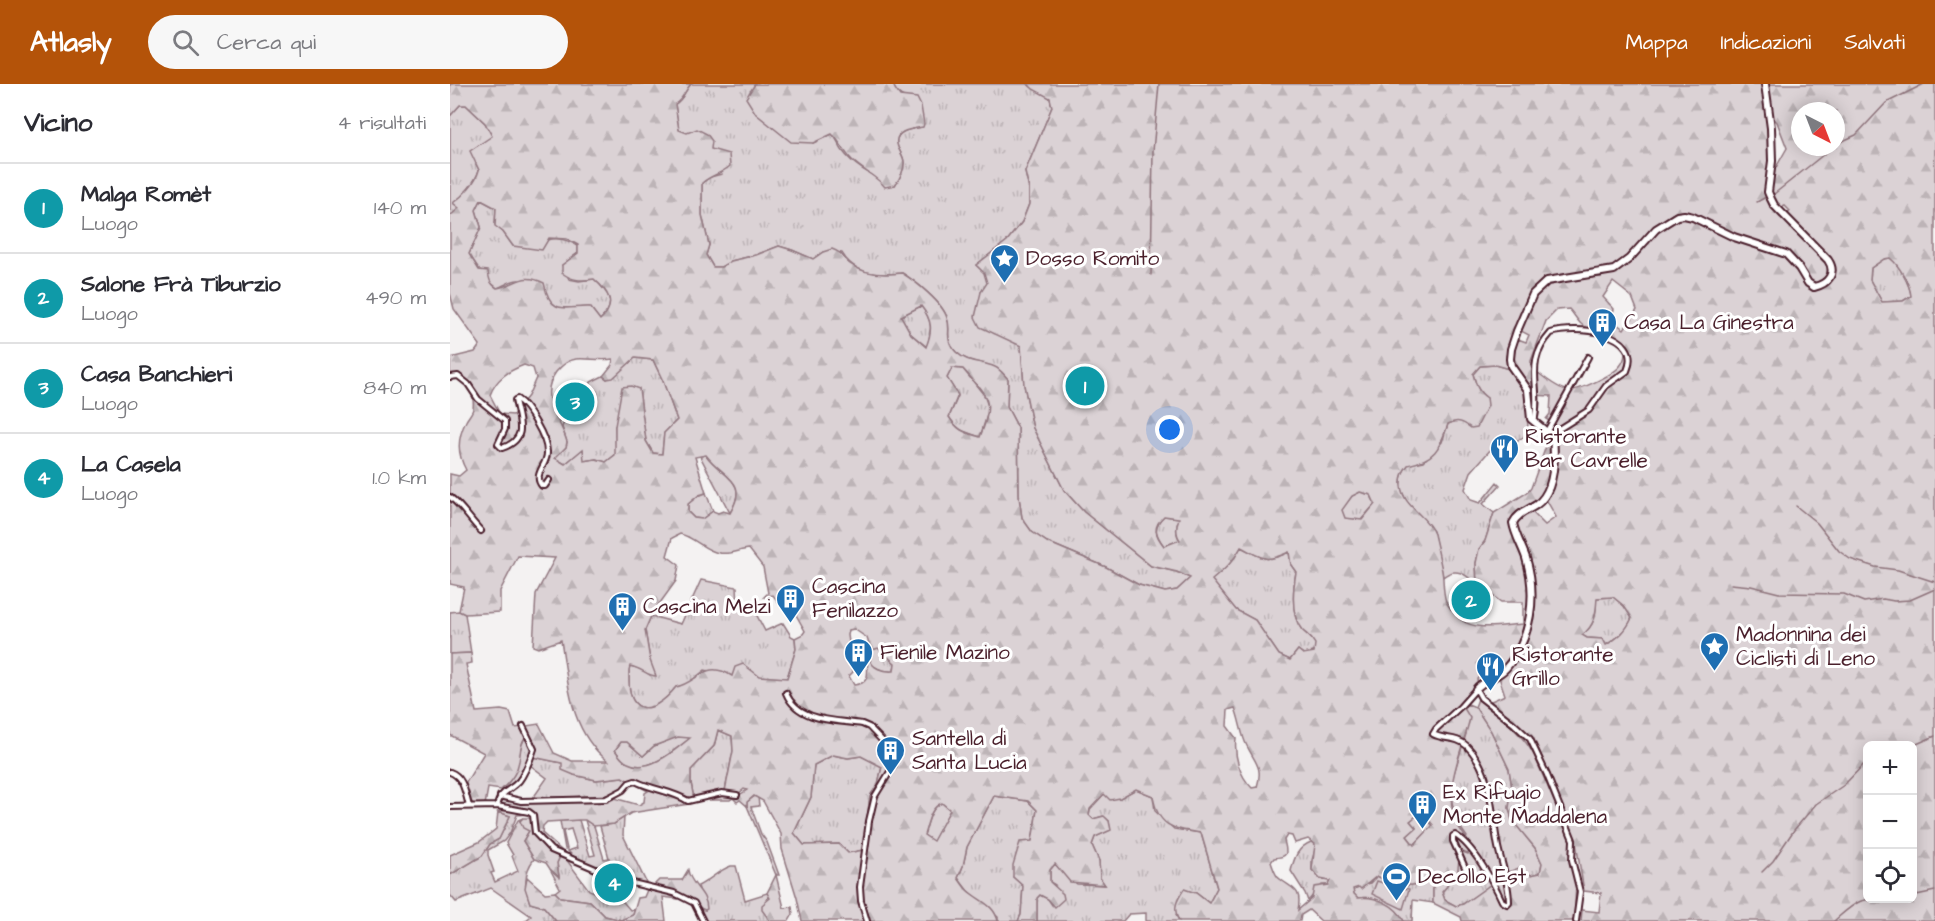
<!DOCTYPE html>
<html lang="it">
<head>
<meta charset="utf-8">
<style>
	body { margin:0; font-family:"Architects Daughter",sans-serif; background:#f7f7f7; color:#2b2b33 }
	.controls { position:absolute; right:18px; bottom:18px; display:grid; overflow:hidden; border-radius:9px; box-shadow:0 3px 15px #0003 }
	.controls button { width:54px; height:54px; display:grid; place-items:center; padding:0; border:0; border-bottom:2px solid #e1e1e2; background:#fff; color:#2b2b33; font:30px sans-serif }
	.compass { position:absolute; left:1341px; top:18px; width:54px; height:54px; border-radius:50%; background:#fff; box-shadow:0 3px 15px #0003; rotate:138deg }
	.you { position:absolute; left:720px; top:346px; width:21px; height:21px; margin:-15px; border:4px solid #fff; border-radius:50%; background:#1a73e8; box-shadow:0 0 0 9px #1a73e833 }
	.badge { display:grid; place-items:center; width:39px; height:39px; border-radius:50%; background:#b45309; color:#fff; font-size:20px; font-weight:700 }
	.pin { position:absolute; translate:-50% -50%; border:3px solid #fff; box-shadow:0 2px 6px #0006 }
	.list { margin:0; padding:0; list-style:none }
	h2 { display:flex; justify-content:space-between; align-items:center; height:78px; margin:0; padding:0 24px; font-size:26px }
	h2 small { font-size:20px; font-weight:400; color:#7c7c81 }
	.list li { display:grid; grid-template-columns:39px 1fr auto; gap:18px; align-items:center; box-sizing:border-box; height:90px; padding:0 24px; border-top:2px solid #e1e1e2 }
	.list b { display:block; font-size:22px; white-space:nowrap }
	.list p { margin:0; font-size:20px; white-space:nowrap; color:#7c7c81 }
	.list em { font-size:20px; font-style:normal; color:#7c7c81 }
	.icon { flex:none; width:33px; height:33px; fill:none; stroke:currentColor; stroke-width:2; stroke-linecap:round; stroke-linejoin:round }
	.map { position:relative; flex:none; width:1485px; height:837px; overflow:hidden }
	header { display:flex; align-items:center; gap:36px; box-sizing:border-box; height:84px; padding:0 30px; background:#b45309; color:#fff }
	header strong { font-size:28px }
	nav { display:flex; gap:33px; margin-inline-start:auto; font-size:21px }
	.search { width:420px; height:54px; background:#f7f7f7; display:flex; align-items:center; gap:15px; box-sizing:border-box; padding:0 21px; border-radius:33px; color:#7c7c81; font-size:22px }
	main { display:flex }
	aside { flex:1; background:#fff }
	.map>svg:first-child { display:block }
	.grass { fill:url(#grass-tufts); stroke:#927880; stroke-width:1.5 }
	.forest { fill:url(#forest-firs); stroke:#927880; stroke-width:1.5; fill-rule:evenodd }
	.pitch { fill:#dbd2d5; stroke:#927880; stroke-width:1.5 }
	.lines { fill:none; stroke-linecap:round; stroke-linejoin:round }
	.stream { stroke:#8d727a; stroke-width:1.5 }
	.street-casing { stroke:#4a1f2b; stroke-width:8 }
	.secondary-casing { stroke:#4a1f2b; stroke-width:10 }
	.street { stroke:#fff; stroke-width:4 }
	.secondary { stroke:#fff; stroke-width:6 }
	.labels { text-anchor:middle; stroke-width:6; stroke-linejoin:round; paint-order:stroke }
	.poi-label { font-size:21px; fill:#4a1f2b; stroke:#fff; text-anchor:start }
</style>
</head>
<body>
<header>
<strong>Atlasly</strong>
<div class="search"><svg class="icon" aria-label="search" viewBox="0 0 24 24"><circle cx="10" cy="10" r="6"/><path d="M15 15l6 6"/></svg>Cerca qui</div>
<nav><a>Mappa</a><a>Indicazioni</a><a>Salvati</a></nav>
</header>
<main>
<aside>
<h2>Vicino<small>4 risultati</small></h2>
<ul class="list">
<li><span class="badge" style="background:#0f9aa8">1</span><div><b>Malga Romèt</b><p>Luogo</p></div><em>140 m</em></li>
<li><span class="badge" style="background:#0f9aa8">2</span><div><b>Salone Frà Tiburzio</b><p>Luogo</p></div><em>490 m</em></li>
<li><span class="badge" style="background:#0f9aa8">3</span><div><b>Casa Banchieri</b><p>Luogo</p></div><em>840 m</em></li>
<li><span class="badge" style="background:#0f9aa8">4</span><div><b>La Casela</b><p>Luogo</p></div><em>1.0 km</em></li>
</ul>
</aside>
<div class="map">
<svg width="1485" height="837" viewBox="0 0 1485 837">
	<defs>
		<pattern id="grass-tufts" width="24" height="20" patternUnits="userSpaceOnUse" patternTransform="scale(1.5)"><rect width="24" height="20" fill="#dbd2d5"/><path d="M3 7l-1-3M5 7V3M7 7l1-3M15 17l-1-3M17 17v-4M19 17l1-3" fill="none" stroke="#bdb4b7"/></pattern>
		<pattern id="forest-firs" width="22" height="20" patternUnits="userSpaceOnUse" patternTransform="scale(1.5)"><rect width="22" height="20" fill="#dbd2d5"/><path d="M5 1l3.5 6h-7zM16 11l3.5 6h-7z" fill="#bdb4b7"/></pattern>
	</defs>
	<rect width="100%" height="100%" fill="#f4f2f2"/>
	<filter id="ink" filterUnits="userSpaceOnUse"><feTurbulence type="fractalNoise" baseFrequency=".0167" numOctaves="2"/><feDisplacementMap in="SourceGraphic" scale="12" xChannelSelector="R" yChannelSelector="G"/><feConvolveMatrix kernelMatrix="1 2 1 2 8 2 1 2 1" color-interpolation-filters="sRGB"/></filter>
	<g filter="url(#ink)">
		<path class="grass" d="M241,0H305L304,4L363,59L382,50C388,55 388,60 392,66C404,83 426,94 445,101C450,94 454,87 454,79C454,71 448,67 447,60C444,46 463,45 472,43L456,14C449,11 445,8 443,0H578C584,7 593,8 600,14L602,23L575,88L579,105V120L572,138L557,157L526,181L535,189L538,199L531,208L557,254L571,261L574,301L583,344L614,406L634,428L701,482L727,488L740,494L727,506L715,508L689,501L656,483L597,458L582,448L572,434L569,413L568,344L557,323L558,295C554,291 550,285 544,283C531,278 517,279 506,268C493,254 502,247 497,234C493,219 465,197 452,189C430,192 404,190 392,169L373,168L363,175L342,166L329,162L306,171L281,177L271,183H263L256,171L259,161L252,131V99L260,93L272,90C262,66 256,55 229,47L225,20C234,15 234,7 241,0Z
			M10,21H16L35,39L42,52L26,80L29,86C26,98 13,112 3,119L10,124L0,132V32Z
			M31,116L46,124L45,141L53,148L63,162C91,164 99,145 128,162V169L112,181L119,195L129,197L144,195C158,208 168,220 150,236L140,223C133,223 118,226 112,225C101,222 84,197 69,196C63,195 54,202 47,204C35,195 27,183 19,170L31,143L26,126Z
			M1440,174C1449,181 1460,200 1461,212L1453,217L1432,218L1420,196L1421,184L1434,175Z
			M471,222C483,236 482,246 477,263L461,250L451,232Z
			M185,274L203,276L213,297L227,336L214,349L212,370L203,369L196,357L189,305L165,342L166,370L156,378L146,375L133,377V366L115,380L104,374L116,363L117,358L112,343L115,335L134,324L141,298L153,292L157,295C171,287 174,282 185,274Z
			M1045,281L1059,285L1076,310L1078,345L1074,353L1064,358L1047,371L1041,365L1021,388L1015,405L1021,416L1030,419L1047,398L1050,401L1033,420L1044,429L1035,457L1029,465L1026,479L1027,500C1016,491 1006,482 993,493L983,447L957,418L950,403L952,390L958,380L974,377L992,358L998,340L1006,337L1013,338L1037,314C1028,308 1026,301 1023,290L1030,282Z
			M502,284L513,285L534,311L539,325L530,353C514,347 509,348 499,333L508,312L497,294Z
			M256,371C273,394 300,396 280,429L250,372Z
			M910,408L921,411L925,420L911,436L895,435L891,426L902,412Z
			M256,409L263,427L252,435L244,434L238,428V420L249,411Z
			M714,432L730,434C726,441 725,450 730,456L714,462C706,451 702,443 714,432Z
			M791,463C814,475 815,479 839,468L841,481L846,488C843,505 840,531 852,546C857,551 861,553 866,560L864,568C857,571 854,571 848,566L840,576L829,571L805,536L786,526L761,496C774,486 784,477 791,463Z
			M251,496L287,503L288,522L307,519L303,524L315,547L333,539L341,552L345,554L346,565L337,594L282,592L255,586L236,601L226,603C218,614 198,633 185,619C178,611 179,595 179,585L180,582L191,585L200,591V576L195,546L201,532L231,540Z
			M1163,513L1174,522L1182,534C1176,548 1168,554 1156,561L1153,555L1137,554L1131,551C1145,543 1147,529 1146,514Z
			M9,527L15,530L21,569L0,570V528Z
			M428,564L445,579L444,587C431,588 414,582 422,566Z
			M1013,619L1026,624L1041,647L1059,685L1062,704L1059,724L1062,736L1085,764L1092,779L1090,789L1080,791L1069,784L1013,820L1006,822L995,816L992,808L997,802L999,794L1007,792L1009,775L1005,769L1017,753L1006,737L1002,718V696L1016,650L1011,620Z
			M268,646L282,652L283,667L275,707L244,715L241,699V686L264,662Z
			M76,652C78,656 81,662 81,666C82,682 61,703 49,711C52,703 58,701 61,695C70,681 67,665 76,652Z
			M228,652L241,654C225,665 194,694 174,677C170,674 168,670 165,666L171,658H177L193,672L204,662Z
			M383,671L398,674L411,672L432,682L428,701L420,712L413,766L398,769L389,760L354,761L344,749L361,713L364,681Z
			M83,673L112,679L124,691L146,696L172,693L182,697L169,707L155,712L83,714L97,694L80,681Z
			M686,705L703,712L705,727L724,745L751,749L767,804L759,819L746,809L726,831L729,837H696V829L679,830L673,837H587V814L590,811L598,815L602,821L605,801L600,798V786L605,780L627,800L655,801L650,794L649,777L642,761L645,753L660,746L659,737L653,732L643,735L639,731L640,725L654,710L670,714Z
			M305,712L308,713L309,722L301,723L311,750L317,758L329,791H326L297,722V718Z
			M544,712L578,717L587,726L582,757L563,793L573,802L571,831L568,837H548V833L518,807L508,794L513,782L517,763Z
			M492,719L500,726L483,758L474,751C478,740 480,723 492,719Z
			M56,725L78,730L67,731L60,749L54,757L38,766V771L44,788L41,789L45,798L68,787L62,772L63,771L56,759L68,736L73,734L70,737L79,747L73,757L84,775C73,789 75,804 80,819L94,823L106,837H75L81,832L41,804L6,818L0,811V791L32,772L40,760L49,755L60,732L48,728Z
			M971,728L983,742L964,761L957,752L966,744L960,737Z
			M174,733L173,751L196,798L189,800L172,794L174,788C159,788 129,782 118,767L127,764L121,745L113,747L117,765H115L110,737L129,736L140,772L145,771L135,736L144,742L154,775L159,774L150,742L164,740Z
			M861,758L866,762L862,776V786L873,796L880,797L878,801H872L858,817L855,809L841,787C844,774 848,763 861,758Z
			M110,772L116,775L139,806L165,816L169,813L180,826L185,825L183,831L171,836L155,832L140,817L110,813L105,808L110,804L100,785L109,792L107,779Z
			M281,782H286L295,816L317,809L320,812L315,817L320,837H255L250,825L255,826L248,802C260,796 269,786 281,782Z
			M927,792C948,804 960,804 983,795V819L963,816L962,837H954C946,822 925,811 908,814L904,810L903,805L920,799Z"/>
		<path class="forest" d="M0,0H241C234,7 234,15 225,20L229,46L237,49L247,45L257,50L262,57L261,65L279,70L280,82C271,90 261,91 252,99V131L259,161L256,171L263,183H271L281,177L306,171L329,162L342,166L363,175L373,168L382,165C395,170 391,173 400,180C414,191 436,191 452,189C465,197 493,219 497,234C502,247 493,254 506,268C517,279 531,277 545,283C550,285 554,291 558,295L557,323L568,344L569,413L572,434L582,448L597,458L656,483L689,501L715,508L727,506L740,494L727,488L701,482L634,428L614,406L583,344L574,301L571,262L530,243L525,233L531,208L537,199L534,189L526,181L557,157L572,138L579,120V105L575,88L602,23L600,14L583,5L578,0H1312L1319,51V83L1315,108L1322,123L1377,180C1379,188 1376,200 1365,199C1354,198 1351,182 1344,176C1336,168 1298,158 1285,151C1273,146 1239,124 1226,128C1212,133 1185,166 1173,178L1157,185L1101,193L1083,204L1071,229L1056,272L1059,285L1045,281L1030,282L1023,290C1026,301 1028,308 1037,314L1038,321L1027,343L1021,344C1013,338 1008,335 998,340C989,365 986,375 958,381C953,387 950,393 951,402C953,423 978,432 984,450C986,459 993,487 993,495C994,515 994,520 1010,535C1026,548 1053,541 1073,540V518H1051L1027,500L1026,479L1029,465L1035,457L1044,429L1078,408L1081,404L1100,351C1102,371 1105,402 1088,416C1079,424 1070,429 1062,438L1075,477L1079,505L1076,549L1054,584L1041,591H1031L1027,595L1028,600L1013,618L1025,623L1028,615C1049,632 1071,647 1084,671L1120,754L1121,783L1126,800L1124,837H1012L1011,833L983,819V795C959,804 948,804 927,792L911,805L909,803L903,805L904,810L908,814C925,811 946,821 954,837H871L859,826L851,831L850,837H729C722,824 727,816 734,805L746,809L759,819L767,804L751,749C724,745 708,744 703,712L686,705L670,714L660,716L654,710L640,725L639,731L643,735L654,732L659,737L661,746L645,753L642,761L649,777L650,794L655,801L620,798L605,780L600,786V798L613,810L614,815L605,823L598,815L590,811L587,814V837H568L571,831L573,802L563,793V781L570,758L582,757L587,726L578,717L544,712L517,763L513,782L508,794C511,798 514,803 517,806C529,817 544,820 548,837H352L347,814L332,765L331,750L313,717L304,712L297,718V722L290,716L287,718L283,714L280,716H256C273,707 283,718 297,706L294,705L288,710L275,707L283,667L282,652L268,646L264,662L241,686V699L244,715L239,720L181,729L164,740L144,742L135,736H129L97,738L93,742L92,749L111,766L109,768L100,764L98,766L110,772L107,779L109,793L100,785L96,779L84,775L73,757L79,747L73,744L70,737L73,734H80L83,740L85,739V731L82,727L49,719L51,713L70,715L160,711L164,714L189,721L194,718L195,709L198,707L172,693L146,696L124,691L112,686V679L83,673L87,665L76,642L89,640L104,669L122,677H158C120,648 118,599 111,556L88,564L83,562L86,510L105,474L68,472L50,507V528L15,530L9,527L14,503L0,500V390L9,392L16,386C7,369 7,355 16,337C18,333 23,328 23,324C25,310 15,288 0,290V274L25,268L30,261L4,225L0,209V132L9,124L3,119C13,112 26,98 29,86L20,67L42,52L35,39L16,21H10L0,32ZM31,116L46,124L45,142L53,148L63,162L92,166L99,154L117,155L128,161V169L112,181V189C123,197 131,197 144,195C158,207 168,220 150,236L140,223C115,222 101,233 94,199C72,188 68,200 47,204C40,200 39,195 38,187L29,186L19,170L31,143L26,126ZM471,222C482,236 483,246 476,263L461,250L451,232ZM185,274L203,276L213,297L227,336L214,349L212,370L203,369L196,357L189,305L181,302L172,303L165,342V371L156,378L146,375L134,377L133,365L115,380L105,374L116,363L117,358C110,332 87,314 106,288C111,282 119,276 126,275C138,274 151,277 163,275L162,281L153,292L157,295L163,294ZM74,281L83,284L86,294L78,312L63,331L50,330L40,311C46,295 58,287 74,281ZM502,284L513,285C538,313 545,317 530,353C514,348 509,348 499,333L508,311L497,294ZM256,371C273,394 300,396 280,429L273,427L268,429L263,427L252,435L244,434L238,428V420L249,411L256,409L245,373ZM910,408L921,411L925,420L912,436L895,434L892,426L902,412ZM714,432L729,434C726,442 725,449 730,456L714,462C705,451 702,443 714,432ZM230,450C244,453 255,467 269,469C279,471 289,466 299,465L313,483L318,509L314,513L323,511L331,522L340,520L355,547L353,550L345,554L346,565L337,594L309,592L293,580L285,583L282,592C255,575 249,598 226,603C218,613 198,633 185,619C178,611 179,595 179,586L180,582C191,584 198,592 206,592L200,576L195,546L202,530L226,497L229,481L217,472L222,454ZM791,463C814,475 815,479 839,468L841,481L846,488C843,505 840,531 852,546C857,551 861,552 865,560L864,568L853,570L848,566L840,576L829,571L805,536L786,526L762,496C774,486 784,477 791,463ZM404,545L417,554L420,563C412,579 427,599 404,601L399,592L403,588L398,551L399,546ZM428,564L445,579L444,587C431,588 414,582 422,566ZM1013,619L1026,624L1041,647L1059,685L1062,704L1059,724L1062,736L1085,764L1092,779L1090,789L1081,791L1069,784L1058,788L1057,792L1052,796L1040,801L1013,820L1006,822L995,816L992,808L997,802L999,794L1007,793L1009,775L1005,770L1007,766L1018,770L1020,762C1017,753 1010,747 1006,738C992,706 1013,665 1020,634L1012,621ZM785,624C790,636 791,651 797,662C806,680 813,683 807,703L802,704C789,691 784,672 786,654L777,642L778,626ZM228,653L240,654C225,666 199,690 178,679C172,677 169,671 165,666L171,658H177L193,672L204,662ZM383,671L398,674L411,672L432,683L428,700L420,712L413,766L398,769L389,760L354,761L344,749L361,713L364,681ZM492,719L500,726L483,757L474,751C478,739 480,723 492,719ZM971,728L983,741L964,761L957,752L966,744L960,737ZM837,751L842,752L845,759L858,755L865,760L862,786L870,795L880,797L878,801L864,803L862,814L848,826C852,805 844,806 830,795C825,792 823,783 821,778L824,774C839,773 837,769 834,756Z
			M305,0H443L445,5L450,12L467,14L471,22L474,40L473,43C463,45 444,46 447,60C448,67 454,71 454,79C454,87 450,94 445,101L435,103C426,92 412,86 402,76C394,68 390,57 382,50L363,59L341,58L306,30L296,14Z
			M1318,0H1485V837H1131L1132,826L1149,828L1151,809L1134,807L1126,759L1121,743L1089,666L1066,639L1039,618L1055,611L1049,593C1056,583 1067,573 1073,563C1094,526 1076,481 1066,443L1068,435L1081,427L1095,441L1106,433L1096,415L1107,349L1124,338L1121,334L1104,345L1100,343L1102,339L1096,335L1100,330L1101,312L1082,311C1074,284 1056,289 1068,255L1076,258L1079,251L1071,247L1086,209L1095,200L1115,196L1151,193L1175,182L1204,149L1227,133H1238L1283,156L1315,165L1338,174L1361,204L1381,196L1384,189L1382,176L1337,131L1340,127L1335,122L1330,124L1321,110L1324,87L1337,64L1327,38L1322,33ZM1350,27H1386V63H1350ZM1440,174C1449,181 1460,200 1461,212L1453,217L1432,218L1420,196L1421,184L1434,175ZM1163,198L1182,213L1187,226L1174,245L1161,236L1164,225L1153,213ZM1119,225C1123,229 1127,236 1131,240C1143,249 1168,247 1174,265C1176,271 1174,277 1170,282C1164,290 1127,309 1116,306C1103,302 1091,291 1081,283V277L1096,237L1107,226ZM1163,513L1174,522L1182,534C1176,547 1169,553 1156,561L1153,555L1137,554L1132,551C1145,542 1146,529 1147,514ZM1418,662H1462V814H1418Z
			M21,569L22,579L16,580L26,628L51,626L60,628L65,644L72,643L76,652C68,663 72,669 68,681C66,691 58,699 51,706L38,704L35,721H23L15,700L34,669L0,651V570Z
			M48,728L60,732L49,755L40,760L32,772L0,791V771L29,758L46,745Z
			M238,786C240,801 257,808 257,825L255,826C249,824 248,821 243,818C230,810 217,805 202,803L209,796H232Z
			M326,791L334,824L342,823L343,830L339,837H320L312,826V821L320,814L317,809Z
			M77,793L95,809L105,808L110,813L140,817L155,832L171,836L183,831L188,814L194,813L197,806L213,808L228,815L213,813L216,837H106L94,823L80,819L75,804Z"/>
		<path class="pitch" d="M927,797L945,803L959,805L953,825L922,810Z"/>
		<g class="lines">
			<path class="stream" d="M1386,60L1406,51L1436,19L1474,0
				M1324,110L1383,63
				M1307,118L1316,113
				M701,191L703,67L709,0
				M1346,422L1367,439L1389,467L1400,475L1425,483L1448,486L1485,498
				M1281,500L1301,502L1329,509L1394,510L1414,518L1433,515L1444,517L1460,516L1485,505
				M1462,662L1485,652
				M1312,788L1323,777L1344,746L1366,720L1394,701L1418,676
				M1462,812L1485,807
				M1384,837C1408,816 1407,815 1440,814"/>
			<defs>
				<path id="street" d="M0,293L8,292L18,300L28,315L55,337V345L48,360L52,364C79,355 69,337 65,316L67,315C78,322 97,354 97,368C98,381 82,390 92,402H95L99,396
					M1084,338C1093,303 1072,281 1101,249C1125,241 1194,247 1177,287L1156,302L1139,326L1101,350
					M1097,347L1138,273
					M0,413C12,422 20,436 31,447
					M336,609C348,638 385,636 412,640L419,643L445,670L444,681L425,712L419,737L410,803L411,817L417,837
					M0,688C14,693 15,709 19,722
					M50,712L71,717L156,715L173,706L179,699L185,697C203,706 222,707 238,717L272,709L287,711
					M47,722C51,706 59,708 69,697C76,688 80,676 84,665L73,642
					M0,723L47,722L79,728L83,731L85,749L101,766L174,797L224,809L244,819L253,837
					M1018,790L1003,757V752L1005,751C1022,760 1044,799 1052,817L1057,820
					M1057,820L1059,818C1059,799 1052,781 1048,763C1041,728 1043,689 1017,662C1007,652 993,656 983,650L986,645L1010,623L1026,605L1031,614L1064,640L1080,655L1097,691L1123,756L1122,776L1130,808L1126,837"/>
				<path id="secondary" d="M1026,605C1034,595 1047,594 1056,584C1082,555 1087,510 1076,474C1072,462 1065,451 1063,439C1068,429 1077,427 1086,421C1106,407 1105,374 1103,353L1081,335L1078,306L1061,282L1060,275L1061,265L1067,247L1083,210L1097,197L1164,186L1179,175L1206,145L1227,132L1234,131L1243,133L1284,153L1336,170L1349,184L1358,199L1364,203C1378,200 1387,189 1378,176L1324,121L1321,115L1318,108L1322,77L1321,44L1315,0"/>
			</defs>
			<use href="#street" class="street-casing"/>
			<use href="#secondary" class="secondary-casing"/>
			<use href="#street" class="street"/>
			<use href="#secondary" class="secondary"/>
		</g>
	</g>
	<defs>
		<symbol id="sight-pin" viewBox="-11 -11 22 30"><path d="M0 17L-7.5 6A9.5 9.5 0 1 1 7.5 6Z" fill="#1f6fb2" stroke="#fff"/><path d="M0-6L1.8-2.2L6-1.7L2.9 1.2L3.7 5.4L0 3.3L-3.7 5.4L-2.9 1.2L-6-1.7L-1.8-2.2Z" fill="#fff"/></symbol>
		<symbol id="building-pin" viewBox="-11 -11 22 30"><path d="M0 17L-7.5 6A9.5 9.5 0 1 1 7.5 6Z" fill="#1f6fb2" stroke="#fff"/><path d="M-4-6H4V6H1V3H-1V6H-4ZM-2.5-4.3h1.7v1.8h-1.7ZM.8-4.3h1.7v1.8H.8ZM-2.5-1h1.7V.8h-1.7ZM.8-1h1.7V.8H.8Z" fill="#fff"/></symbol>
		<symbol id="restaurant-pin" viewBox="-11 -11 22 30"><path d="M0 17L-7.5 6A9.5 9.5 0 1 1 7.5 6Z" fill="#1f6fb2" stroke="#fff"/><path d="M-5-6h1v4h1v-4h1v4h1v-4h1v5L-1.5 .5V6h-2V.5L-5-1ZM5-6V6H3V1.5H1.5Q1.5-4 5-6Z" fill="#fff"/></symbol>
		<symbol id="stadium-pin" viewBox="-11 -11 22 30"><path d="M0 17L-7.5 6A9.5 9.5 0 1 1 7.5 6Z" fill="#1f6fb2" stroke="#fff"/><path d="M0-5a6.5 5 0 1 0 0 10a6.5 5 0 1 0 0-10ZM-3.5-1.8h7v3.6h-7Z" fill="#fff"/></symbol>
	</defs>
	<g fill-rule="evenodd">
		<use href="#sight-pin" x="538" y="158" width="33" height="45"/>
		<use href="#building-pin" x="1136" y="222" width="33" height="45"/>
		<use href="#restaurant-pin" x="1038" y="348" width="33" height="45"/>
		<use href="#building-pin" x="324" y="498" width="33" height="45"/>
		<use href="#building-pin" x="156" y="506" width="33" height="45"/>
		<use href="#sight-pin" x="1248" y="546" width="33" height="45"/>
		<use href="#building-pin" x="392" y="552" width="33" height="45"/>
		<use href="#restaurant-pin" x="1024" y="566" width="33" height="45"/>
		<use href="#building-pin" x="424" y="650" width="33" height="45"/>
		<use href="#building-pin" x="956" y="704" width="33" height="45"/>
		<use href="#stadium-pin" x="930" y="776" width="33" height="45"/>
	</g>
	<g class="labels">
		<g class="poi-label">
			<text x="576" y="181">Dosso Romito</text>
			<text x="1174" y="245">Casa La Ginestra</text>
			<text x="1075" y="359">Ristorante<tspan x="1075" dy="24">Bar Cavrelle</tspan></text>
			<text x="362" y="509">Cascina<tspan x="362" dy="24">Fenilazzo</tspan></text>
			<text x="193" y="529">Cascina Melzi</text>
			<text x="1286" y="557">Madonnina dei<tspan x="1286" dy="24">Ciclisti di Leno</tspan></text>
			<text x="430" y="575">Fienile Mazino</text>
			<text x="1062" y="577">Ristorante<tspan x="1062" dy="24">Grillo</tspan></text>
			<text x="462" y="661">Santella di<tspan x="462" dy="24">Santa Lucia</tspan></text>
			<text x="993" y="715">Ex Rifugio<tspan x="993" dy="24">Monte Maddalena</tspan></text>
			<text x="968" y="799">Decollo Est</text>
		</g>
	</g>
</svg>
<div class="controls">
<button>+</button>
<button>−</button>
<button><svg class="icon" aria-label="locate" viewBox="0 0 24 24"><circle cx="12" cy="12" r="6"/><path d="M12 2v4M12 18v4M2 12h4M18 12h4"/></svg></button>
</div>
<svg class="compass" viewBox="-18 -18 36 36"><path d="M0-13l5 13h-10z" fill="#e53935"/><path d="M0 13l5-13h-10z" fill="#7c7c81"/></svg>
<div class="you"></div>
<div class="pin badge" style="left:635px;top:302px;background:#0f9aa8">1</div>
<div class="pin badge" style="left:1021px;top:516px;background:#0f9aa8">2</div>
<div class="pin badge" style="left:125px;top:318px;background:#0f9aa8">3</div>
<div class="pin badge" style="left:164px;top:799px;background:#0f9aa8">4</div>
</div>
</main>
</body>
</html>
